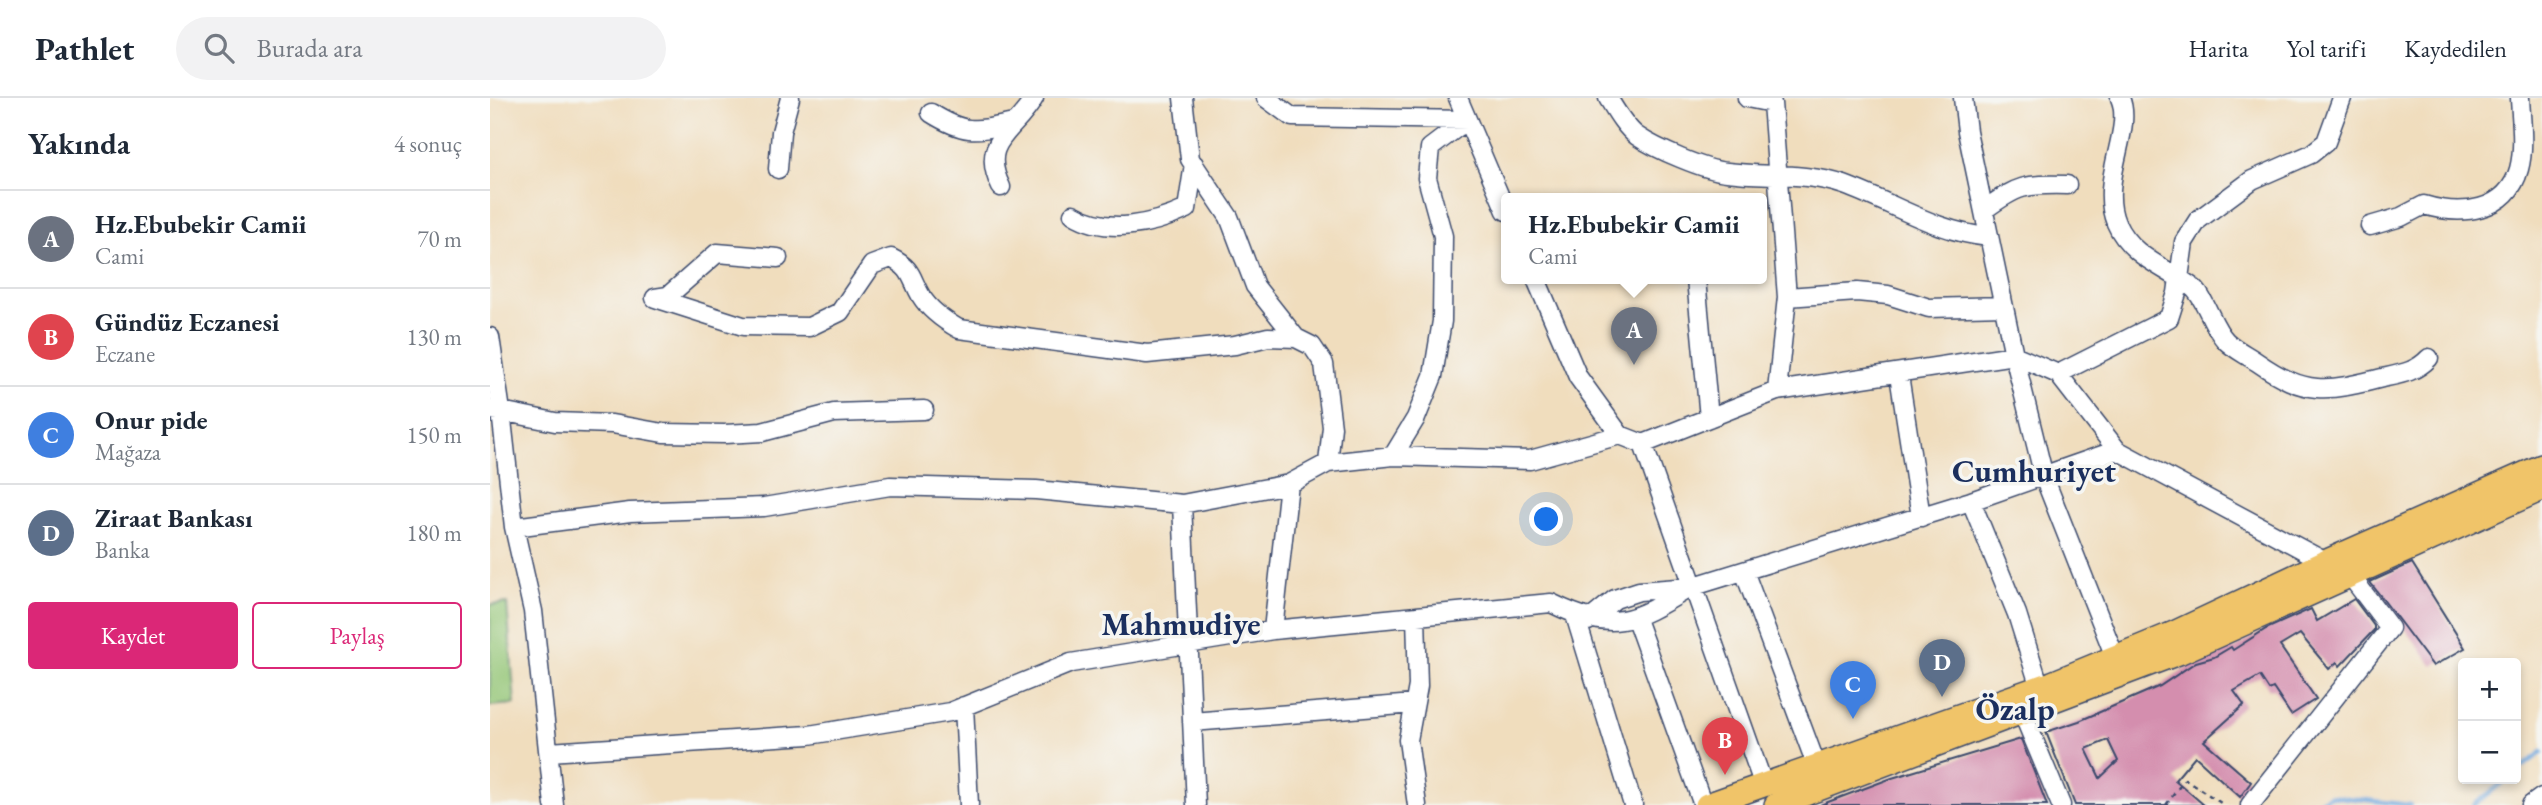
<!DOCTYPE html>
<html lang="tr">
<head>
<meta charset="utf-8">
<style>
	body { margin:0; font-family:"EB Garamond",serif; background:#f2f2f3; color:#1f2937 }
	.controls { position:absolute; right:21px; bottom:21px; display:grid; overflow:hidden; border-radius:7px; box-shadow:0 4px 10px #0003 }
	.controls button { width:63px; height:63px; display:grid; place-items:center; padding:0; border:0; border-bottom:2px solid #e0e1e3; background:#fff; color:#1f2937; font:35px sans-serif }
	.you { position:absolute; left:1057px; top:422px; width:24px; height:24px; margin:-18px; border:5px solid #fff; border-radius:50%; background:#1a73e8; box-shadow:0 0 0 10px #1a73e833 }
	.badge { display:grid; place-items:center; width:46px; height:46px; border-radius:50%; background:#db2777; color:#fff; font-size:23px; font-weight:700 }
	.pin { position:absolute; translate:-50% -58px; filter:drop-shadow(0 2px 4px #0008) }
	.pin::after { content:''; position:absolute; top:37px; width:24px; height:21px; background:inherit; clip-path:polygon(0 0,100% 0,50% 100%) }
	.popup { position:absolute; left:1011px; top:95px; width:266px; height:91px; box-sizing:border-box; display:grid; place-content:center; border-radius:7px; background:#fff; filter:drop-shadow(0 2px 5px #0005); font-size:23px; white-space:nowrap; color:#747a83 }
	.popup b { font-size:26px; color:#1f2937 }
	.popup::after { content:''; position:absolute; left:50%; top:100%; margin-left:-14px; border:14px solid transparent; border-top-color:#fff }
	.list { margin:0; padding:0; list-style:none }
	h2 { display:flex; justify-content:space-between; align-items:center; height:91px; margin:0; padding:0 28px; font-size:30px }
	h2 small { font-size:23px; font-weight:400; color:#747a83 }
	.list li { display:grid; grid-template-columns:46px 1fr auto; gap:21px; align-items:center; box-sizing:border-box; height:98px; padding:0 28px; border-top:2px solid #e0e1e3 }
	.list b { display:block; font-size:26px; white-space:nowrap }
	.list p { margin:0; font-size:23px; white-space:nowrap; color:#747a83 }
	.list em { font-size:23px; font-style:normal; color:#747a83 }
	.actions { display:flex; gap:14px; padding:21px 28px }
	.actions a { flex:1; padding:16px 0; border:2px solid #db2777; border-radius:7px; text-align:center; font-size:24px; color:#db2777 }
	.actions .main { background:#db2777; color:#fff }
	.icon { flex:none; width:38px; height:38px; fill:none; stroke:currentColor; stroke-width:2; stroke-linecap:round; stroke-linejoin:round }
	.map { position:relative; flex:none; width:2052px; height:707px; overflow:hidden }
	header { display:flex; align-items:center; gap:42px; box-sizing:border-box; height:98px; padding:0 35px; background:#fff; border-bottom:2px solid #e0e1e3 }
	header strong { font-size:33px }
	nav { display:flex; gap:38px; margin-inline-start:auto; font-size:24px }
	.search { width:490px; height:63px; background:#f2f2f3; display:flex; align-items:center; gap:18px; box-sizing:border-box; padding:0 24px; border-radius:38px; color:#747a83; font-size:26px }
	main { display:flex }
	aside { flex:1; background:#fff }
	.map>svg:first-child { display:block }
	.green { fill:#94c677; stroke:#587a6a; stroke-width:2 }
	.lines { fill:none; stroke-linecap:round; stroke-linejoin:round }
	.stream { stroke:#6da6dd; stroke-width:4.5 }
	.building { fill:#d48eae; fill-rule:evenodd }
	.minor-casing { stroke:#3b496c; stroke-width:21 }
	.major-casing { stroke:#3b496c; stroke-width:26 }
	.path { stroke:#3b496c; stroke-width:2.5; stroke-dasharray:5 5; stroke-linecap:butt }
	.minor { stroke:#fff; stroke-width:18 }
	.major { stroke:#f0c469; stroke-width:23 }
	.labels { text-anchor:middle; stroke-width:7; stroke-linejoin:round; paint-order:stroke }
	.district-label { font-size:32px; font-weight:bold; fill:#1b2f5e; stroke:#f6f6f2 }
</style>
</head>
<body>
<header>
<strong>Pathlet</strong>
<div class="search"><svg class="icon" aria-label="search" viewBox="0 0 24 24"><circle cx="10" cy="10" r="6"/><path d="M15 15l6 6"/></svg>Burada ara</div>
<nav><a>Harita</a><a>Yol tarifi</a><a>Kaydedilen</a></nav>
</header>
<main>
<aside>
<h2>Yakında<small>4 sonuç</small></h2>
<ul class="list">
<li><span class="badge" style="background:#6b7280">A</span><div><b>Hz.Ebubekir Camii</b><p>Cami</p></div><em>70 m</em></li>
<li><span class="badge" style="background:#e0444e">B</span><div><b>Gündüz Eczanesi</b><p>Eczane</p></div><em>130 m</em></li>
<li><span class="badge" style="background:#3f7fe0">C</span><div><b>Onur pide</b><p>Mağaza</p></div><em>150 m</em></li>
<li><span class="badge" style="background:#5c6f8a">D</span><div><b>Ziraat Bankası</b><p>Banka</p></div><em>180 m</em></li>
</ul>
<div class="actions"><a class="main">Kaydet</a><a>Paylaş</a></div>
</aside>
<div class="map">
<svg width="2052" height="707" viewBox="0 0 2052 707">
	<rect width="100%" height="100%" fill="#f6f6f2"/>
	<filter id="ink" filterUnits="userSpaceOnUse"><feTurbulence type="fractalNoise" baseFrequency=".0143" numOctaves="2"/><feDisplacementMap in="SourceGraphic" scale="14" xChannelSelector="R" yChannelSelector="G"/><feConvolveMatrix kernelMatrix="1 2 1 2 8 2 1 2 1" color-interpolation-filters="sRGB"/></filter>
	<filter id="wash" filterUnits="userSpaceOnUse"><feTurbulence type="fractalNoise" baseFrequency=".00686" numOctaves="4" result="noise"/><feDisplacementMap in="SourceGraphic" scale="28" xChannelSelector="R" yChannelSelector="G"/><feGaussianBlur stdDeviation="1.57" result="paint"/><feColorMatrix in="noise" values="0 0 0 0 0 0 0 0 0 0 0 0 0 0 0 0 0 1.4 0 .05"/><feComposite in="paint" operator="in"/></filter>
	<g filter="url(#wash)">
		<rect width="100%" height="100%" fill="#f0ddbd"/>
		<path class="green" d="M17,505L25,606L0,608V507Z"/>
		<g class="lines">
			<path class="stream" d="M2026,674L2052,654
				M1823,707L1840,698L1920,707
				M1984,707L2017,681"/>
		</g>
		<g id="blocks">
			<path class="building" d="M1922,465L1975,550L1943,568L1880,484Z
				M1864,501L1884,528V532L1850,568L1847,564L1839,571L1810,536L1790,548L1826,601L1801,617L1783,590L1779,592L1770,578L1744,593L1754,607L1714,643L1761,684L1750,699L1705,658L1685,682L1714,707H1585L1556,634L1589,623L1670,588L1706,564L1724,559L1741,549L1743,552L1776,531L1821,511L1827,523ZM1618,642L1628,663L1610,680L1596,651Z
				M1531,641L1557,707H1330L1402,680Z"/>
		</g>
	</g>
	<g filter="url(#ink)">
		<use href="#blocks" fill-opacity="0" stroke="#3b496c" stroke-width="2"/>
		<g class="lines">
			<defs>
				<path id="minor" d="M693,0L700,61L739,119L765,188L806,240L822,248L834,266L842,329L838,365
					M776,0L802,19L977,22L940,50L937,80L953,138L952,223L943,278L926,320L903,358
					M968,0L1016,113
					M1118,0C1126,13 1135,29 1147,38C1166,51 1214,72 1237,74C1276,79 1316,74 1354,87C1404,105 1445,134 1499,139
					M1257,0L1282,5L1297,199L1287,293
					M1473,0L1477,33L1524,257L1554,379L1625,559
					M1630,0C1644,32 1608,82 1626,125C1640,158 1675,169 1702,189C1715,198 1722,229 1736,243C1744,251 1757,257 1767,264C1816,298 1836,294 1892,280C1911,276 1926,274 1939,260
					M441,15C476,37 486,33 524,25
					M288,71L291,34L300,0
					M511,89C488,42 525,35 544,0
					M1494,112C1528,87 1535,86 1577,87
					M583,116C617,137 662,127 697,111L704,66
					M1880,128L1911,119L1934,107C1970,118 2017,115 2029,71C2035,49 2031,22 2030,0
					M1046,181L1088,279L1130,337
					M1206,181L1219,320
					M1297,199L1367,194L1398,197L1439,210L1513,208
					M165,200L253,228L319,229L350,214L382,167L401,160C423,171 420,179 431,198C440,213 455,223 469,231L657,256L745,247L778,239L806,240
					M165,200L178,198L227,155L288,160
					M0,239L11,313L65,324L122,326L173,335L235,336L272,334L344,315L434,312
					M1568,276L1679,220L1687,195L1694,144L1708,122L1762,82L1821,56L1836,44L1852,0
					M1409,277L1431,419
					M0,312L11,313L24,429L43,513L64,707
					M1153,346L1274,688
					M1481,403L1527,516L1550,590
					M692,406L706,707
					M24,429L140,414L274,409L400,388L546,392L692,406L799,386L838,365L903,358L1040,362L1130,337L1153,346L1287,293L1524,257L1568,276L1627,352L1860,477L1900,530L1760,707
					M1254,473L1327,669
					M1085,517L1143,707
					M926,518L928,588L918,642L927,707
					M1146,521L1213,707
					M1098,523L1125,501L1149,493L1201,489L1481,403L1627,352
					M783,532L799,386
					M1528,604L1571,707
					M474,608L479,707
					M702,624L924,606
					M59,654L319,637L460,614L581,565L783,532L1061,505C1126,537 1144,523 1201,489
					M2041,707L2052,699"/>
				<path id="major" d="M1217,707L1562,585L1684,535L1835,464L2052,368
					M1286,707L1691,554L2052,391"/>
			</defs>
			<use href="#minor" class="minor-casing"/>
			<use href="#major" class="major-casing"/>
			<path class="path" d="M1676,707L1695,681L1734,707"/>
			<use href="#minor" class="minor"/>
			<use href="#major" class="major"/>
		</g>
	</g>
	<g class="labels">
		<g class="district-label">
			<text x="1544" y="384">Cumhuriyet</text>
			<text x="691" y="537">Mahmudiye</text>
			<text x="1525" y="622">Özalp</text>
		</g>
	</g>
</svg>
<div class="controls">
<button>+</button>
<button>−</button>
</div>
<div class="you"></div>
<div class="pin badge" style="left:1144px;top:267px;background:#6b7280">A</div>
<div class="popup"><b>Hz.Ebubekir Camii</b>Cami</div>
<div class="pin badge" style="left:1235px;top:677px;background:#e0444e">B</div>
<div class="pin badge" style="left:1363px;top:621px;background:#3f7fe0">C</div>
<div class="pin badge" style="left:1452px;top:599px;background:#5c6f8a">D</div>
</div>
</main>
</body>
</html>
